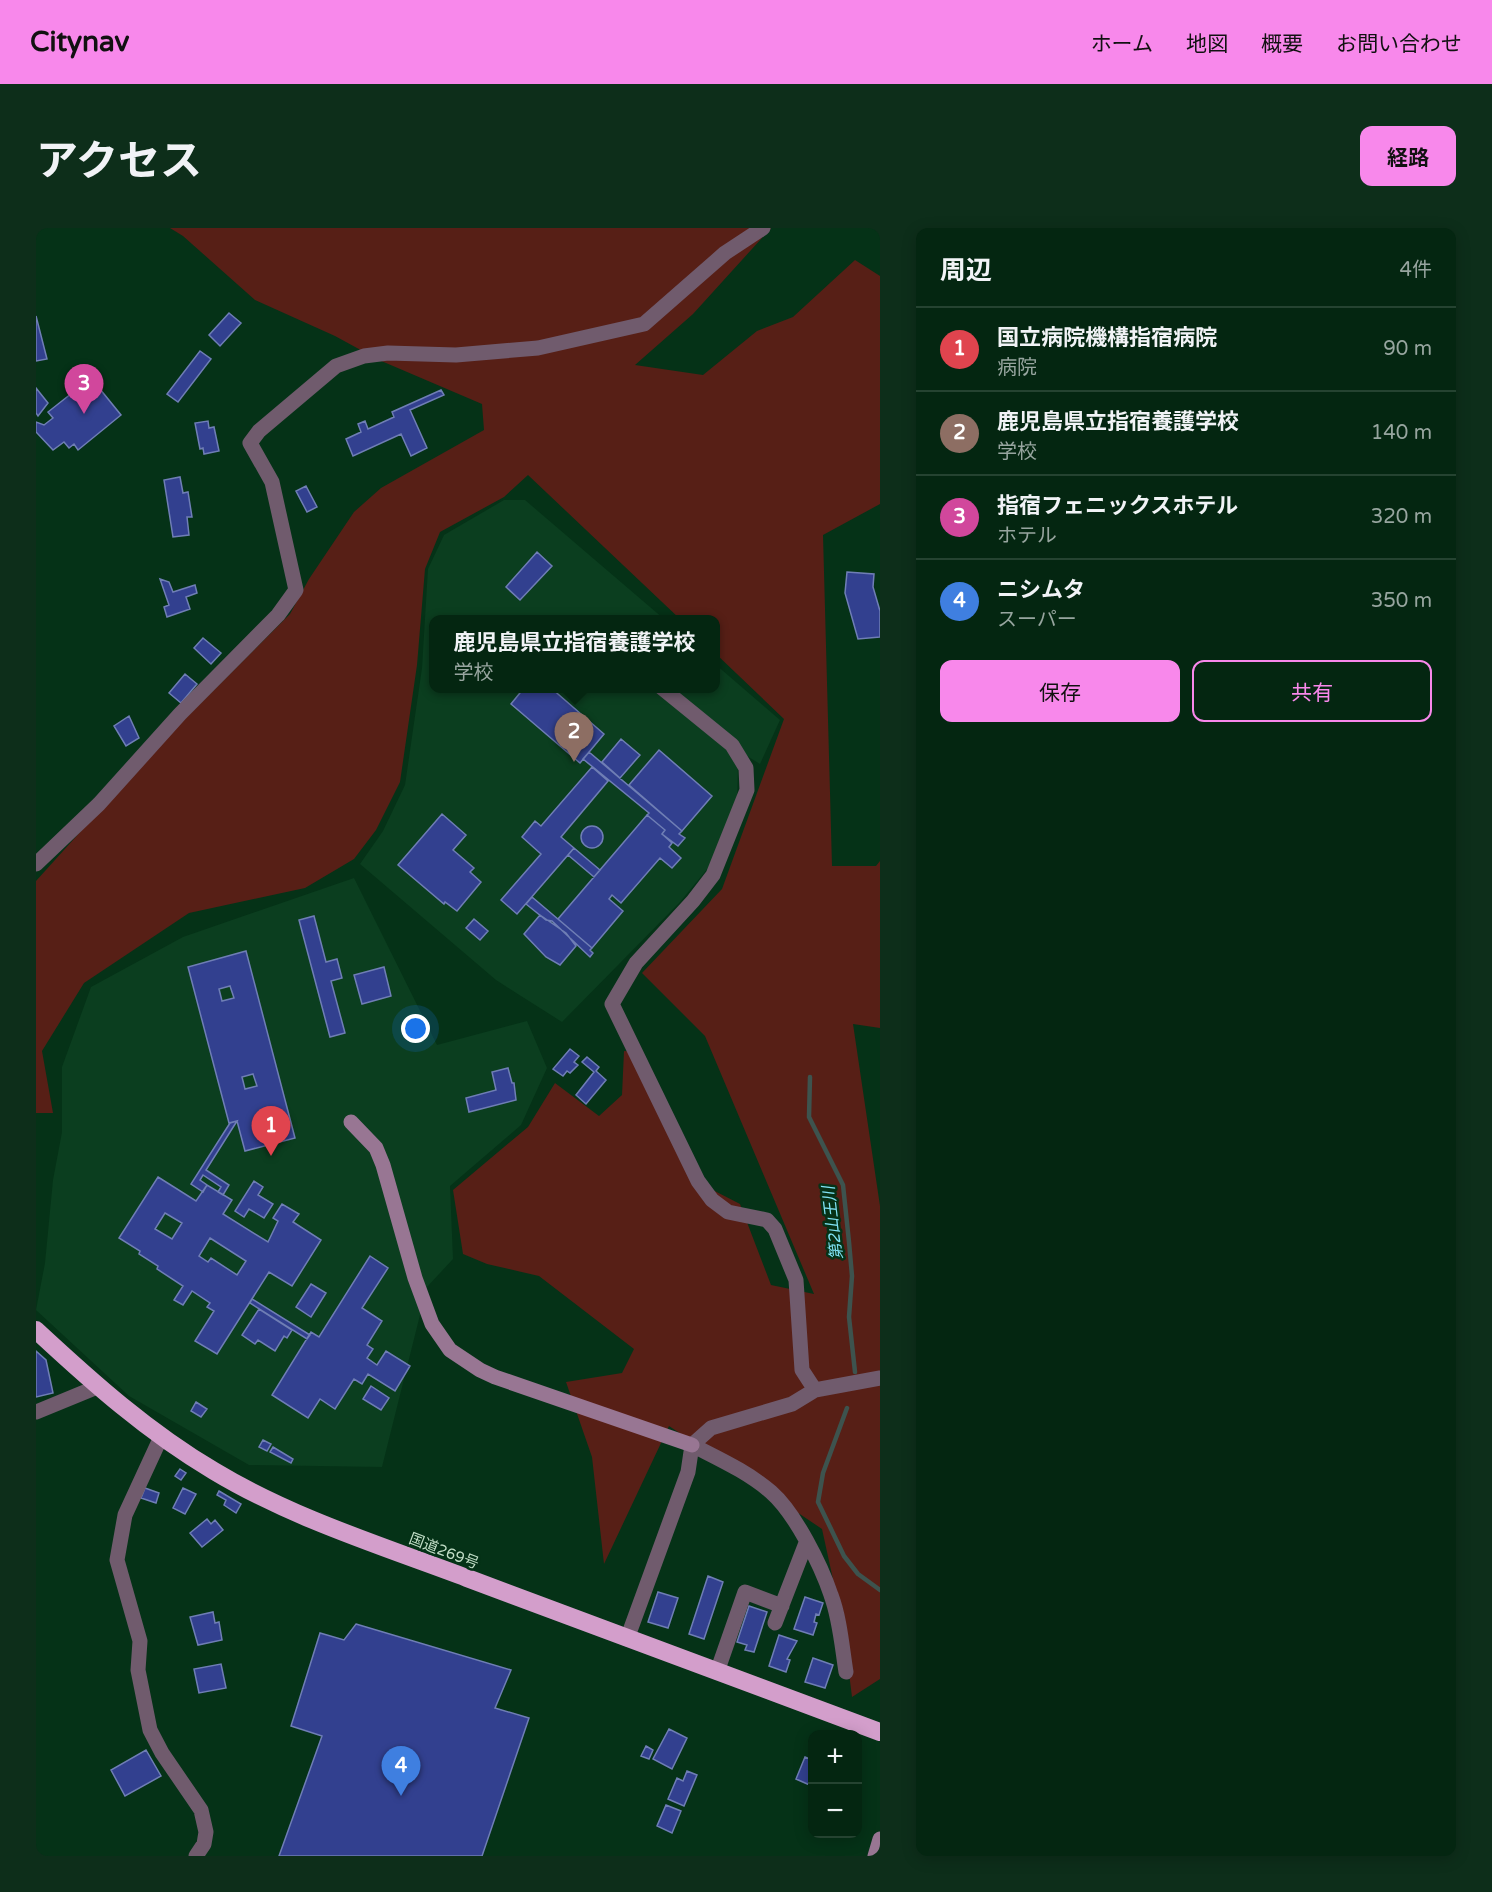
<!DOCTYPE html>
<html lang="ja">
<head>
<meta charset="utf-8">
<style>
	body { margin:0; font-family:"Varela Round","Noto Sans JP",sans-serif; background:#0d2e1a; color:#f1f3f6 }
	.controls { position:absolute; right:18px; bottom:18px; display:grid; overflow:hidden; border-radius:12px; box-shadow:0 3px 15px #0003 }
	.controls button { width:54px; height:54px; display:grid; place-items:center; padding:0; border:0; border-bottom:2px solid #254331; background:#042611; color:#f1f3f6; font:30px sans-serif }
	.you { position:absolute; left:380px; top:801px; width:21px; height:21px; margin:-15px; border:4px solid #fff; border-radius:50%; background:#1a73e8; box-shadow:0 0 0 9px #1a73e833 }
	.badge { display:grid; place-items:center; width:39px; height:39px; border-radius:50%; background:#f888eb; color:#fff; font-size:20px; font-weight:700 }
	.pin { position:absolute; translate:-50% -50px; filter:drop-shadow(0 2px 3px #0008) }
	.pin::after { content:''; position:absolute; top:32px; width:21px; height:18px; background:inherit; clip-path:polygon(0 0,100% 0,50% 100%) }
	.popup { position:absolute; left:393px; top:387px; width:291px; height:78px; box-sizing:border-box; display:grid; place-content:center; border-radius:12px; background:#042611; filter:drop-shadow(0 2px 4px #0005); font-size:20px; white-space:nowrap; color:#97a59f }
	.popup b { font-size:22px; color:#f1f3f6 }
	.popup::after { content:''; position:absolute; left:50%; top:100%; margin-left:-12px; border:12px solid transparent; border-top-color:#042611 }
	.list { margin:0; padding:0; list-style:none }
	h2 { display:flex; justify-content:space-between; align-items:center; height:78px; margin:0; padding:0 24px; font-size:26px }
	h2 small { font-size:20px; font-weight:400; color:#97a59f }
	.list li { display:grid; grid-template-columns:39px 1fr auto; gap:18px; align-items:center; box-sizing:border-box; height:84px; padding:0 24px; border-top:2px solid #254331 }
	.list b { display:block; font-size:22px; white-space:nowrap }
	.list p { margin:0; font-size:20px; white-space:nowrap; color:#97a59f }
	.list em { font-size:20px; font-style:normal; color:#97a59f }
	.actions { display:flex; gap:12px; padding:18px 24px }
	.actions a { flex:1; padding:14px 0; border:2px solid #f888eb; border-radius:12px; text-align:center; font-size:21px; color:#f888eb }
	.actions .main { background:#f888eb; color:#111 }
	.map { position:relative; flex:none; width:844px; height:1628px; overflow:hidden; border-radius:12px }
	header { display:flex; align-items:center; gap:36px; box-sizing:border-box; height:84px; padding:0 30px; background:#f888eb; color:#111 }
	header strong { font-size:28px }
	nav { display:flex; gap:33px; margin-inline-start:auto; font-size:21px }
	.intro { display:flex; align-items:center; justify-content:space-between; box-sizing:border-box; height:144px; padding:0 36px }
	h1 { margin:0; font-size:42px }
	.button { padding:15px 27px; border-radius:12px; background:#f888eb; color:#111; font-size:21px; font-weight:700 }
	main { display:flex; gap:36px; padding:0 36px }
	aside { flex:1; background:#042611; border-radius:12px; box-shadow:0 3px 15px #0003 }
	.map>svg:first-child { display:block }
	.built { fill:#0b3e1f }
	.green { fill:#571f16 }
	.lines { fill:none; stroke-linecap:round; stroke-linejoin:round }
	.stream { stroke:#3d534e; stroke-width:4.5 }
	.building { fill:#32408f; stroke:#6f7eb5; stroke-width:1.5; fill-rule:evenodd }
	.street { stroke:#705b6d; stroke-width:15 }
	.secondary { stroke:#987693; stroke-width:15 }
	.highway { stroke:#d39ecb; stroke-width:18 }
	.labels { text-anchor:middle; stroke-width:5; stroke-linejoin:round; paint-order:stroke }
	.street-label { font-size:15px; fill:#c2dec7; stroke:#053217 }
	.water-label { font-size:16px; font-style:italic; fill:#80e3f6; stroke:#053217 }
</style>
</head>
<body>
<header>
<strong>Citynav</strong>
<nav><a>ホーム</a><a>地図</a><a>概要</a><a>お問い合わせ</a></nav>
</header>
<div class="intro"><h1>アクセス</h1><a class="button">経路</a></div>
<main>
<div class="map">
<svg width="844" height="1628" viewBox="0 0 844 1628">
	<rect width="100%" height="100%" fill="#053217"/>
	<path class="built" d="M468,272H489L628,391L397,392V460H679V436L744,492L724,536L711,528L702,536L701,576L672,640L644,674L526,794L460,752L324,636L347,603L369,557L386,440L392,341L408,307Z
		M318,650L401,817L491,793L511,840L485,897L414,958L417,1031L391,1059L346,1239L213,1237L93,1168L0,1082L9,1035L17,952L26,904V839L55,759L147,709Z"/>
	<path class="green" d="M134,0H735L657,86L599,137L667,147L721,103L757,89L819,32L844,48V276L787,307L796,638H840L844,633V800L817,796L844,978V1451L816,1469L807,1397L786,1301L633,1198L568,1336L556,1229L530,1154L586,1145L598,1121L503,1048L451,1036L427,1026L417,962L492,899L519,855L563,888L586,867L588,823L600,824L669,958L704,976L735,1057L778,1066L669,808L606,745L686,661L748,491L679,425V392L644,391L492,247L468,269L404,304L389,341L381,437L364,554L340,602L318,631L269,660L153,685L48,755L6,823L17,885H0V653L120,520L254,386L273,351L318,284L345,260L448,202L446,176L343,132L299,108L219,72L147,8Z"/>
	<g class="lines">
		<path class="stream" d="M774,849L773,889L807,957L813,1014L816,1048L813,1089L819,1144
			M811,1180L787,1245L782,1274L808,1328L822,1346L844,1362"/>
	</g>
	<path class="building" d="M193,85L205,95L184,118L173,107Z
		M0,88L11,131L0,133Z
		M164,123L175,131L142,174L131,166Z
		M55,150L85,187L42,222L38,216L33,220L28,214L17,222L0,204V194L8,197L17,190L12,184Z
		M0,160L12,175L2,188L0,185Z
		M405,162L408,167L374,182L391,220L375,228L365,206L317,228L310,211L325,204L322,196L329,193L332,201L358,189L356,184Z
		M172,193L173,200L178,199L183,223L168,226L167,220L164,221L159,195Z
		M144,249L147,265L152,264L156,289H151L153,307L137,309L128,252Z
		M270,258L281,279L271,284L260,263Z
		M501,324L516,338L484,372L470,359Z
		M811,344L838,346L837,359L844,383V409L822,411L809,365Z
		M124,351L133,354L137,364L159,357L161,365L150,369L154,381L131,389L128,379L133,377Z
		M167,410L185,425L175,436L158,420Z
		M149,446L161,456L145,475L133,465Z
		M488,460H515L568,506L544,535L475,476Z
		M93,488L103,510L90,518L78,498Z
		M585,511L604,527L584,550L566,534Z
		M623,522L676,568L646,603L593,557Z
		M553,524L646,603L643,606L649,610L642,618L626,606L629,602L611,587L613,585L547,531Z
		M556,539L572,553L525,609L538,620L481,686L465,672L505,626L486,609L499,593L505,598Z
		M406,586L430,607L417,622L438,640L434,644L445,654L421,683L409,674L408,676L362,637Z
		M611,587L629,602L626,606L636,615L633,619L645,630L636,640L624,630L585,675L576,667L573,671L587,683L556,720L522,691Z
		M545 609a11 11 0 1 1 22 0a11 11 0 1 1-22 0Z
		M538,620L564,642L558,649L532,627Z
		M496,669L556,720L554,722L557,725L554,729L516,693L510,692L490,676Z
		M504,687L530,705L540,718L524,737L510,729L488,706Z
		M278,688L290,734L301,731L306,750L295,753L309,805L294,809L263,692Z
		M438,691L452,703L444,712L430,700Z
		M210,723L259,910L209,923L201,893L193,895L152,739ZM194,758L198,770L186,773L183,761ZM217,846L221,858L209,861L206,849Z
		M348,739L355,768L326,776L318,747Z
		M534,821L543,828L538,834L542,837L534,845L531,843L527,848L517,841Z
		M551,829L563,839L560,843L570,852L550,876L540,867L558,844L546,834Z
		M472,840L476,855H478L480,872L433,884L430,870L460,862L456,844Z
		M201,893L170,942L193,957L187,967L182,964L185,959L167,947L164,952L171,957L167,964L155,956L194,895Z
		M122,949L160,973L171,957L196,972L187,986L232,1014L242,993L237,990L246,976L263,986L257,994L285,1012L256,1058L233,1044L181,1126L159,1113L178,1083L171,1079L174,1075L156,1063L147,1077L138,1072L147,1058L121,1041L122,1038L103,1026L104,1023L83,1010ZM129,985L146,995L136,1011L119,1001ZM174,1010L210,1033L201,1047L175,1030L172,1034L163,1028Z
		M218,953L227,959L222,967L237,976L228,990L213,981L208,989L199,983Z
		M334,1028L352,1040L326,1080L346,1093L331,1117L337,1121L331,1130L341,1137L350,1123L374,1138L359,1163L332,1146L326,1156L318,1151L299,1181L284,1171L272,1190L236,1167L275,1104L283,1109Z
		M275,1056L290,1065L275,1089L260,1079Z
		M216,1071L274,1107L271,1111L214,1075Z
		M223,1081L256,1102L251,1110L248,1108L239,1123L222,1112L219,1116L206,1107Z
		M0,1123L10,1132L17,1165L0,1169Z
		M335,1158L353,1170L345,1182L327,1171Z
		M160,1174L171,1181L165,1189L155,1183Z
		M227,1212L235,1216L231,1223L223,1219Z
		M237,1219L257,1231L255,1235L234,1224Z
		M144,1241L150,1245L145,1252L139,1248Z
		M109,1260L123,1265L120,1275L105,1270Z
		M147,1260L160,1266L149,1286L137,1280Z
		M183,1263L205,1276L200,1285L188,1277L190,1272L181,1267Z
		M171,1291L175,1296L179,1292L187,1302L166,1319L154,1305Z
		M672,1348L687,1354L668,1411L653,1406Z
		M622,1364L642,1370L632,1400L612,1394Z
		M769,1369L787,1375L783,1387L780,1386L778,1394L781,1395L777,1407L758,1401Z
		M713,1378L731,1384L718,1424L709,1422L711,1417L701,1414Z
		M177,1384L179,1395L183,1394L186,1412L162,1417L154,1389Z
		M320,1396L475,1442L459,1480L493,1490L446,1628H243L286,1508L255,1498L284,1405L308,1412Z
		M743,1407L761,1413L751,1431L754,1432L750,1444L733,1438Z
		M777,1430L797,1437L789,1460L769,1454Z
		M185,1436L190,1460L163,1465L158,1441Z
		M633,1501L651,1510L636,1541L617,1531Z
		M610,1518L617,1522L613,1531L605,1528Z
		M110,1522L125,1548L89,1568L75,1542Z
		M769,1529L776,1532V1558L760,1551Z
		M651,1543L661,1547L648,1578L632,1571L641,1550L647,1553Z
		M630,1577L645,1583L636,1605L621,1598Z"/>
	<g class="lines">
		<path class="street" d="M626,460L696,517L710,540L711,562L677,647L657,673L600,735L576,776L662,953L676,972L692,984L731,992L739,1001L760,1052L766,1142L779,1162
			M0,636L63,576L144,486L242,387L260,362L236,254L214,215L223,203L300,138L328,128L352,125L420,127L502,120L608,96L689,25L727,0
			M0,1184L61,1159
			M125,1209L89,1287L81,1332L104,1413L102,1442L114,1502L126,1525L165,1582L170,1604L168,1616L160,1628
			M656,1217C683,1231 712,1244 735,1264C759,1285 785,1337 795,1367C804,1391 806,1419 810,1444
			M739,1395L770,1315
			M591,1411L652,1244L656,1217L675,1200L756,1176L779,1162L844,1150
			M681,1444L709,1364L746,1378"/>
		<path class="secondary" d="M315,894L340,920L347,937L379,1050L396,1096L414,1122L444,1142L459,1149L656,1217
			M839,1628L844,1611"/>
		<path class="highway" d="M0,1102C56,1154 112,1204 178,1243C256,1290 346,1318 431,1350C568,1402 706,1453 844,1504"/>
	</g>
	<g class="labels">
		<g class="street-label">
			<text transform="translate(408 1323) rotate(21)" y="5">国道269号</text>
		</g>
		<g class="water-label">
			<text transform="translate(796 995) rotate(-97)" y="6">第2山王川</text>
		</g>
	</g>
</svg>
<div class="controls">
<button>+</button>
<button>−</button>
</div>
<div class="you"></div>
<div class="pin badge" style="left:235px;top:928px;background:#e0444e">1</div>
<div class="pin badge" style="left:538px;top:534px;background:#8d6e63">2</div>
<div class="popup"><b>鹿児島県立指宿養護学校</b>学校</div>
<div class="pin badge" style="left:48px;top:186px;background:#d1479c">3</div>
<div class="pin badge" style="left:365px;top:1568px;background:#3f7fe0">4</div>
</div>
<aside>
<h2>周辺<small>4件</small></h2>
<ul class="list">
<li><span class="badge" style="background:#e0444e">1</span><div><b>国立病院機構指宿病院</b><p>病院</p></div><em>90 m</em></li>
<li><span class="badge" style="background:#8d6e63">2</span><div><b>鹿児島県立指宿養護学校</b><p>学校</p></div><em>140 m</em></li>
<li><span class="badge" style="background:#d1479c">3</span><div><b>指宿フェニックスホテル</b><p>ホテル</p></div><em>320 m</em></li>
<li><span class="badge" style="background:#3f7fe0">4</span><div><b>ニシムタ</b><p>スーパー</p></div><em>350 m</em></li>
</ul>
<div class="actions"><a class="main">保存</a><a>共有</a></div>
</aside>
</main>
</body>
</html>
